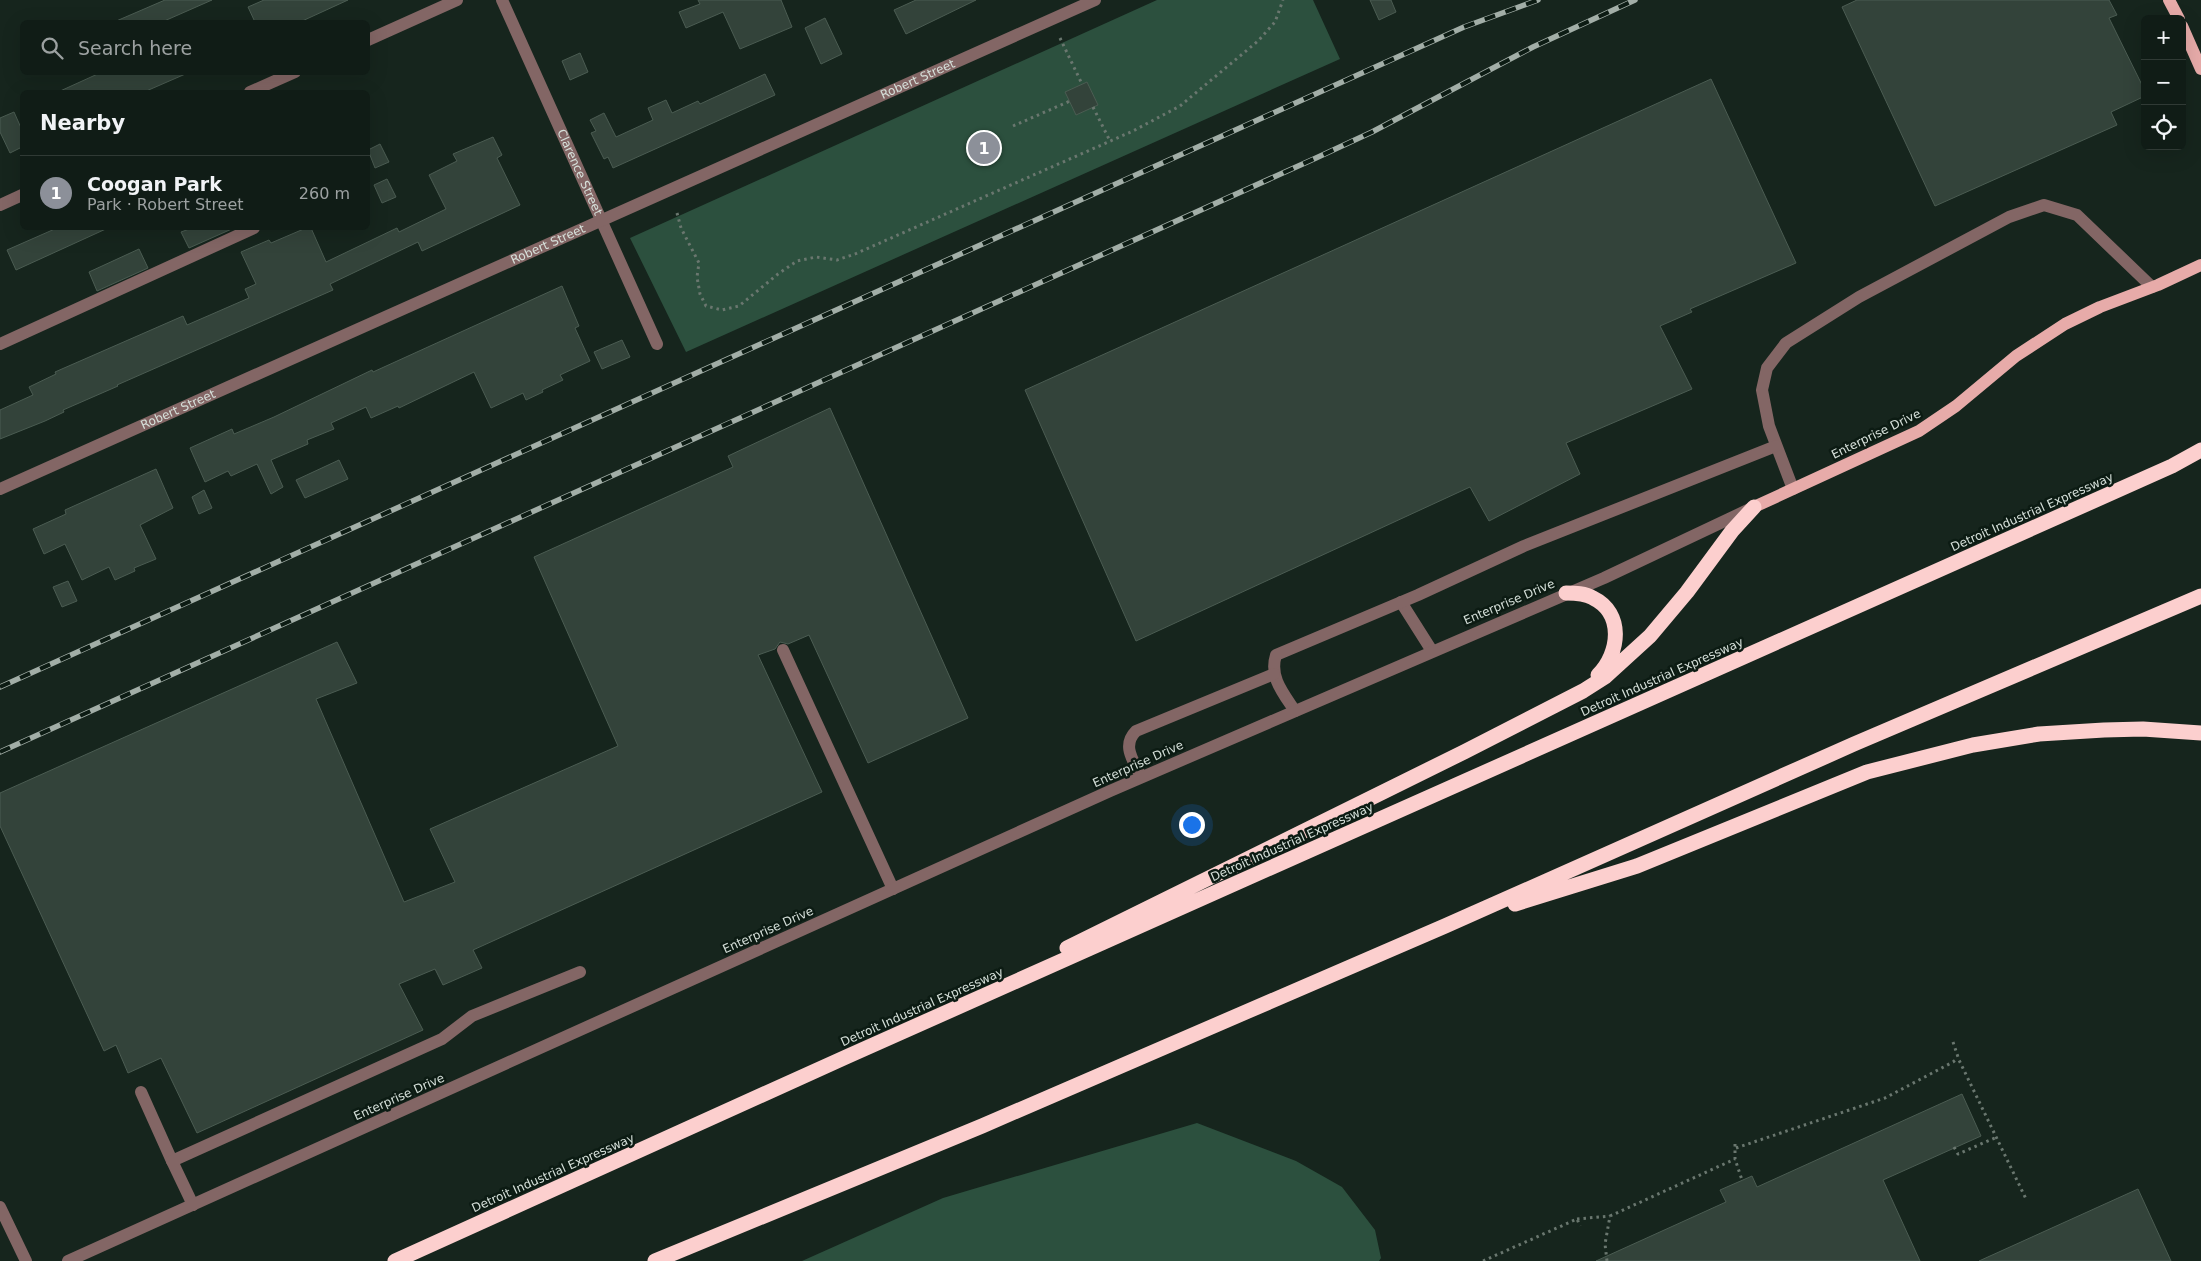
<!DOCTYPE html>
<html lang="en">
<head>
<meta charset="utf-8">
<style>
	body { margin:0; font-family:"DejaVu Sans",sans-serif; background:#1e2923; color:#f1f3f6 }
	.controls { position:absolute; right:15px; top:15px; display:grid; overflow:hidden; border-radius:8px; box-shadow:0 5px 20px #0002 }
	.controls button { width:45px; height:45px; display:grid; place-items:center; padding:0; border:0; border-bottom:1px solid #303a35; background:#101c16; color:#f1f3f6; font:25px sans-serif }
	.you { position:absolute; left:1191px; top:824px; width:18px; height:18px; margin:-12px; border:4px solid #fff; border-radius:50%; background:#1a73e8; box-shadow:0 0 0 8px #1a73e833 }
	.badge { display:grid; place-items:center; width:32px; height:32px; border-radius:50%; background:#8c9099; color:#fff; font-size:16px; font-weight:700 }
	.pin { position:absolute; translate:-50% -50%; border:2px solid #fff; box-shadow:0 1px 5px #0006 }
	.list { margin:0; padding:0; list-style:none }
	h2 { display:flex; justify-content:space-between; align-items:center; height:65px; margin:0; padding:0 20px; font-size:21px }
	h2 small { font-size:16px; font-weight:400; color:#9ca1a1 }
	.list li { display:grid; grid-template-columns:32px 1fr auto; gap:15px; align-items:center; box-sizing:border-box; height:75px; padding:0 20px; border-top:1px solid #303a35 }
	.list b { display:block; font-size:19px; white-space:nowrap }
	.list p { margin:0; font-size:16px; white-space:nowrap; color:#9ca1a1 }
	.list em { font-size:16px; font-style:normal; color:#9ca1a1 }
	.icon { flex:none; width:28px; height:28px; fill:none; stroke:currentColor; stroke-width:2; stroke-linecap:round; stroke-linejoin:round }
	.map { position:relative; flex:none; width:2201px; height:1261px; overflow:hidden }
	.search { position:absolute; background:#101c16; box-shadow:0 5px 20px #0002; left:20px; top:20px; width:350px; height:55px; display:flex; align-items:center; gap:12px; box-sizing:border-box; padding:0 18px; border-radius:8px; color:#9ca1a1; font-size:19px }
	.panel { position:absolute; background:#101c16; box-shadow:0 5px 20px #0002; left:20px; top:90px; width:350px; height:140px; border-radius:8px }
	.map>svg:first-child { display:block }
	.green { fill:#2c503e }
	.building { fill:#33433a; stroke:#4b5c52 }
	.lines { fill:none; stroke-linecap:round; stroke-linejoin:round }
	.path { stroke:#6a776f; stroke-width:3; stroke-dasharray:2.5 4; stroke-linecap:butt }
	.minor { stroke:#836665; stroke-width:12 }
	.major { stroke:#e7aba9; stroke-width:12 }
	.highway { stroke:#fccfce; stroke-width:15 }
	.rail-casing { stroke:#a2aea7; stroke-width:5.5 }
	.rail { stroke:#0c1b13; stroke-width:4; stroke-dasharray:11; stroke-linecap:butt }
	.labels { text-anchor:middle; stroke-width:5; stroke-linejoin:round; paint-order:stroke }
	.street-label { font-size:12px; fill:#d6e0da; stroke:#0c1b13 }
</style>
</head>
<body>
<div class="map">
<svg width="2201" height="1261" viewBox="0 0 2201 1261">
	<rect width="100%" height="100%" fill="#16251d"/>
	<path class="green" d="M1157,0H1313L1340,59L686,352L630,238Z
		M1197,1123L1296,1161L1342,1187L1375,1230L1381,1258L1379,1261H802L943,1198Z"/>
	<path class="building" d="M165,0H212L162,22H114Z
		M264,0H348L300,22H255L248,7Z
		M698,0H781L792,27L740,49L723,12L686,28L679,12L700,4Z
		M916,0H976L906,34L894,10Z
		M1370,0H1391L1396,12L1379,20Z
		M1857,0H2109L2117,15L2109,18L2145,91V96L2111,112L2117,125L1935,206L1842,7Z
		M825,18L842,54L821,64L805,28Z
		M580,53L588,72L570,80L562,61Z
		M102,72H190L144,92H58Z
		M765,74L775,95L613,168L608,157L604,159L591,133L596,131L590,120L604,113L616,137L653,120L648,108L666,100L672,113L698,101L700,104Z
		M1711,79L1796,263L1690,309L1692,312L1660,326L1692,389L1566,443L1580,474L1489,521L1470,487L1136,641L1025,390Z
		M1087,82L1098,105L1076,115L1065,92Z
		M14,112L22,130V147L10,153L0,132V118Z
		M493,137L502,155L497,158L520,205L422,251L418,242L330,284L333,290L117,385L118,386L63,410L64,412L45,421L0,439V410L33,395L29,387L56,374L55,372L183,316L187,325L249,298L245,289L256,284L241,252L269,240L271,243L306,228H311L326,262L397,228L399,232L446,209L429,175L457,161L453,154Z
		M380,144L389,162L375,168L368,150Z
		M387,179L396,197L382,203L374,185Z
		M57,228H108L16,270L7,250Z
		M192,228H234L189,248L181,232Z
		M139,249L148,268L97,291L89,272Z
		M562,286L579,326L575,328L590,361L560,375L563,380L542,390L543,392L526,400L523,393L491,408L474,372L399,408L398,406L371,418L366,407L331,423L334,429L307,440L308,444L271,460L283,487L271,494L257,464L231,476L228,471L205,482L190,448L232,429L234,434L274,417L372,370L373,372Z
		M622,340L630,357L602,369L594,352Z
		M830,408L968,718L868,763L809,635L788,644L780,642L775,649L758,655L822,792L473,950L482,968L443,985L435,969L399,984L423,1030L197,1133L161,1058L128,1073L116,1045L104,1051L0,826V793L337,642L357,683L316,699L404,902L455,882L430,829L618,746L534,557L733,467L728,456Z
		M339,460L348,479L305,498L296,480Z
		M156,469L173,508L140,525L156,559L134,568L135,571L115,580L109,567L82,580L65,544L44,554L33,529L66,514L65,510Z
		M204,490L212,508L199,514L192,497Z
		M68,581L77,601L62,607L53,587Z
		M1962,1094L1981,1136L1883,1180L1920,1261H1596L1726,1202L1720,1190L1752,1176L1757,1187Z
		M2138,1189L2171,1261H1979Z"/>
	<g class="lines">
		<path class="path" d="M1060,38L1082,84
			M1093,107L1110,141
			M1013,126L1070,101
			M677,213L681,228L699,263L697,277L700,294L706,306L722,310L739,306L778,274L797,261L816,257L837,260L855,254L1133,131L1180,106L1258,41L1275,22L1283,0
			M1953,1042L1959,1060L2027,1201
			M1735,1144V1159L1742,1180
			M1954,1147L1958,1154L1997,1137
			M1736,1148L1885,1098L1953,1062L1958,1058
			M1577,1219L1610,1216
			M1483,1261L1577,1219L1580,1226
			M1607,1261L1605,1244L1610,1216L1735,1159"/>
		<g class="minor">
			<path id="s1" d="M502,0L657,344"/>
			<path d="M368,40L457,0"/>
			<path d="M250,92L295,72"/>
			<path d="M0,205L22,195"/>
			<path d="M0,344L254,228"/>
			<path id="s2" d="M0,489L1095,0"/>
			<path d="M1793,489L1769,426L1762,390L1767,368L1786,343L1859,297L2009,217L2044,205L2077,215L2152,287"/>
			<path d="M1401,602L1432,651"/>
			<path d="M783,650L893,889"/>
			<path d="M1295,711C1283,693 1269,677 1276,655L1418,595L1524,546L1776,446"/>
			<path d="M1141,777C1134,761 1121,746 1136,731L1274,674"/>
			<path d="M141,1092L172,1161"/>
			<path d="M193,1205L172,1161L442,1039L472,1016L580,972"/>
			<path d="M0,1207L26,1261"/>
			<path d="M68,1261L1110,791L1604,578L1752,508"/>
		</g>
		<path class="major" d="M2169,0L2179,19
			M2182,26L2201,69
			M1754,507L1919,431L1956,406L2016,356L2065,324L2100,307L2158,285L2201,265"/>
		<path class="highway" d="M1566,593C1575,593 1585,593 1593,598C1624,613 1620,653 1598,675
			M1515,904L1637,866L1867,772L1973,745L2039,734L2104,730L2143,729L2201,733
			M1067,948L1464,752L1583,691L1605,677L1650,636L1687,592L1732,531L1754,507
			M395,1261L846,1057L2172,466L2201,450
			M655,1261L982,1126L1445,926L1854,744L2201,596"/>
		<defs>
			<path id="rail" d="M0,687L1464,27L1538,0
				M0,752L1316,158L1372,132L1533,47L1635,0"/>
		</defs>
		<use href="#rail" class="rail-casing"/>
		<use href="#rail" class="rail"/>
	</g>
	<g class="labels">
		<g class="street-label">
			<text dy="4" stroke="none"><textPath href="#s2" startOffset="1005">Robert Street</textPath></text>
			<text dy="4" stroke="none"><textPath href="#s1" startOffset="189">Clarence Street</textPath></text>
			<text dy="4" stroke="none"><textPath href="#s2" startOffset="600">Robert Street</textPath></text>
			<text dy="4" stroke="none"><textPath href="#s2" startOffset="195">Robert Street</textPath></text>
			<text transform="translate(1876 434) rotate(-26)" y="4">Enterprise Drive</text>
			<text transform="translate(2032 512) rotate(-24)" y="4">Detroit Industrial Expressway</text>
			<text transform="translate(1509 602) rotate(-23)" y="4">Enterprise Drive</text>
			<text transform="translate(1662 677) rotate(-24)" y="4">Detroit Industrial Expressway</text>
			<text transform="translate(1138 764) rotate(-24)" y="4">Enterprise Drive</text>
			<text transform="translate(1292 842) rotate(-24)" y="4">Detroit Industrial Expressway</text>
			<text transform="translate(768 930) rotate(-24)" y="4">Enterprise Drive</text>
			<text transform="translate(922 1007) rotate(-24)" y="4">Detroit Industrial Expressway</text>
			<text transform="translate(399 1097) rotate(-24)" y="4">Enterprise Drive</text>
			<text transform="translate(553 1173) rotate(-24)" y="4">Detroit Industrial Expressway</text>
		</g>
	</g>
</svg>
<div class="controls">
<button>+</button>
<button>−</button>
<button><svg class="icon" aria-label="locate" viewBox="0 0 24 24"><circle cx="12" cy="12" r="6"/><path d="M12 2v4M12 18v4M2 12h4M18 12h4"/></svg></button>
</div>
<div class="you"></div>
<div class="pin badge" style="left:984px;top:148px">1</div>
<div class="search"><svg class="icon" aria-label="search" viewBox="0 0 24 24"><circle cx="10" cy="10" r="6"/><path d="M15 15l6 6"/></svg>Search here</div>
<section class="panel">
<h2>Nearby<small></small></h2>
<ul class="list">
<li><span class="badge">1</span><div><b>Coogan Park</b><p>Park · Robert Street</p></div><em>260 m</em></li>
</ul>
</section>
</div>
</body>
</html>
